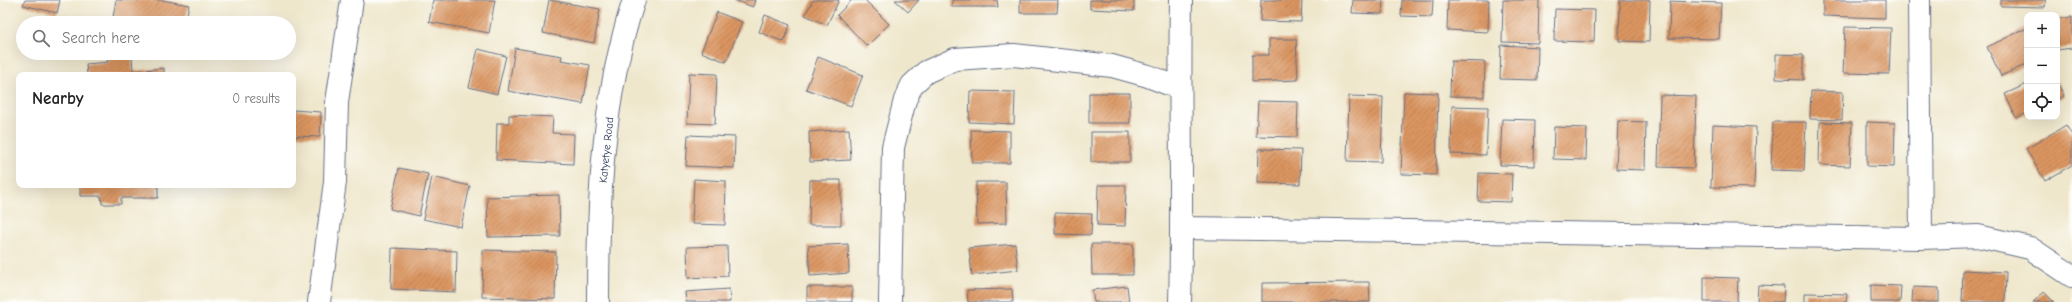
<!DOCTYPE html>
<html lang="en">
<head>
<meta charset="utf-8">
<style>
	body { margin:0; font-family:"Comic Neue",sans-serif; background:#f2f2f2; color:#222 }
	.controls { position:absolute; right:12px; top:12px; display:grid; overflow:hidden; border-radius:8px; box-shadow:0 4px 16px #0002 }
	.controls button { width:36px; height:36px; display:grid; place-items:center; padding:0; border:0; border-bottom:1px solid #e0e0e0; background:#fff; color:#222; font:20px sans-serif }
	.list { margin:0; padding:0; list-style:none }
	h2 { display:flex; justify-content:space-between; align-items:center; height:52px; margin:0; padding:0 16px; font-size:17px }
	h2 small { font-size:13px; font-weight:400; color:#767676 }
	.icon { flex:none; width:22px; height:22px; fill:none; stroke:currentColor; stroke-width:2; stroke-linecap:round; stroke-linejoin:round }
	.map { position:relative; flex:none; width:2072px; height:302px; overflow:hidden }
	.search { position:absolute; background:#fff; box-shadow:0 4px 16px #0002; left:16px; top:16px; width:280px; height:44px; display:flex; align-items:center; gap:10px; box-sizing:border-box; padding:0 14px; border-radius:22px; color:#767676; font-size:15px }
	.panel { position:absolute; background:#fff; box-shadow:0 4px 16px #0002; left:16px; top:72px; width:280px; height:116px; border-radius:8px }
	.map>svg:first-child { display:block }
	.building { fill:url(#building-hatch) }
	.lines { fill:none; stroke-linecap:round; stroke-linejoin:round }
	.minor-casing { stroke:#656f84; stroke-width:24 }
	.minor { stroke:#fff; stroke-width:22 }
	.labels { text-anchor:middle; stroke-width:3; stroke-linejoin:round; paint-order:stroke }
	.street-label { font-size:11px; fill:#1b2f5e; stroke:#fdfcf7 }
</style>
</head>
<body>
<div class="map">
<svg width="2072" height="302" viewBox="0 0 2072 302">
	<defs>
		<pattern id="building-hatch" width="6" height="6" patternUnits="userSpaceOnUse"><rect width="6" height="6" fill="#db9560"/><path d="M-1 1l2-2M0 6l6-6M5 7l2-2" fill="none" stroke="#b17a52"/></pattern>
	</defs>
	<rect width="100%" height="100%" fill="#fdfcf7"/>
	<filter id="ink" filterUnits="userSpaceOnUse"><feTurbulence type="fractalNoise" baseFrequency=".025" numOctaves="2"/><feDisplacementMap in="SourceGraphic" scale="8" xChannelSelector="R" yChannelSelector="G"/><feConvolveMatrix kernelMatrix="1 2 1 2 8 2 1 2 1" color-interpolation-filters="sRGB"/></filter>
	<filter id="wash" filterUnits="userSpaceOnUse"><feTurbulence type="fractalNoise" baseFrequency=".012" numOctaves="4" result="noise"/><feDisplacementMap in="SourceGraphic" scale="16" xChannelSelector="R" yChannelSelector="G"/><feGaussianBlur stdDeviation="0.9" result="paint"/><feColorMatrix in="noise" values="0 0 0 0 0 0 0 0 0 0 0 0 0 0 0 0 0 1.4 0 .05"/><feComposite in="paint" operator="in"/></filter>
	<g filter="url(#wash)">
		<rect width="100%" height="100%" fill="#efe7cc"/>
		<g id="blocks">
			<path class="building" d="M25,0H60L57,13L23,5Z
				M116,0H162L189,5L185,23H112Z
				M433,0H495L489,33L429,22Z
				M549,0L600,9L594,43L543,33Z
				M734,0H755L753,7Z
				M813,0H839L827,25L805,15Z
				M852,0H865L889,24L867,46L837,15Z
				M895,0H919L908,12Z
				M952,0H997L998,7H952Z
				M1020,0H1058L1057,13H1020Z
				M1090,0H1134V11L1090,9Z
				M1261,0H1302L1301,22L1260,21Z
				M1353,0H1383L1382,14L1352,13Z
				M1402,0H1433L1432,17L1401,16Z
				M1448,0H1489L1488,32L1447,30Z
				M1503,0H1539L1538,43L1502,42Z
				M1620,0H1650L1649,42L1619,41Z
				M1823,0H1885V18L1823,16Z
				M2001,0H2046L2045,7L2001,6Z
				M1670,1L1721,3L1719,39L1669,38Z
				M1555,9L1595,10L1594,42L1554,41Z
				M717,12L742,22L726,62L701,52Z
				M765,15L790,25L784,42L759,32Z
				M2072,17V48L2057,50V19Z
				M1845,27L1891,28L1889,74L1843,73Z
				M2027,28V64L2001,76L1987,47Z
				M1269,39H1296L1298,80L1252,82V55H1269Z
				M1501,45L1538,47L1537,80L1500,79Z
				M515,48L562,56L561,60L590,65L583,104L508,91Z
				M478,49L506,56L497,94L469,87Z
				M1776,54L1803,55V80L1776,79Z
				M132,55L133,71L164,68V75H87L86,64L108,62L107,58Z
				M818,57L863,75L851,106L806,89Z
				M1451,61L1485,62L1484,97L1450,96Z
				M689,73L717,74L715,124L687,123Z
				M2057,81L2064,96L2057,100Z
				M2027,84V113L2016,118L2005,94Z
				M970,91L1015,92L1014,124L969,122Z
				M1811,91L1843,92L1842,120L1810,119Z
				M1404,92L1438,93L1436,175L1401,174Z
				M1089,93H1130V123H1089Z
				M1660,95L1696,96L1694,168L1658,167Z
				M1349,96L1383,97L1381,162L1347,161Z
				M1258,101L1298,102L1297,137L1256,136Z
				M1452,106L1488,107L1486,155L1451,154Z
				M293,110L321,112L320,137L293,136Z
				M509,115L553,117L552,133L574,134L573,164L496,160L497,123H509Z
				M1502,119L1535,120L1534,166L1500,165Z
				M1618,121L1646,122L1645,170L1616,169Z
				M1773,122H1806L1804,171L1771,170Z
				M1820,122L1852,123L1850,166L1819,165Z
				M1867,122L1895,123L1894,167L1867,166Z
				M1713,125L1756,127L1754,188L1711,187Z
				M2066,125L2072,135V165L2045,181L2026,149Z
				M1554,127L1587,128L1586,160L1553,159Z
				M849,129L851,160L810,162L809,132Z
				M971,130L1010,131V163H972Z
				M1091,132H1130V162H1091Z
				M688,135L735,137L734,168L686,166Z
				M1259,149L1301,150L1300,184L1258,183Z
				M399,168L428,174L419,216L390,209Z
				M1479,173L1512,174L1511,202L1478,201Z
				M432,177L470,186L461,227L423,219Z
				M694,179L726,181L725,225L692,224Z
				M810,180H841V225H809Z
				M976,182H1006L1007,223L977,224Z
				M80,185H158V198H121V204H102L101,196H80Z
				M1098,185H1126L1125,226L1097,225Z
				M559,195L560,236L488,237L487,197Z
				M1055,213L1092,214L1091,235L1055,234Z
				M848,244L849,273L810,276L808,246Z
				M1015,244L1018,270L972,275L969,248Z
				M1091,244H1133V275H1092Z
				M727,246L728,276L688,278L687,247Z
				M392,248L457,251L456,292L391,289Z
				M483,250L556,252L555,299L482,297Z
				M1963,270L2006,272L2005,302H1962Z
				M1704,277L1738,278L1737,302H1704Z
				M1369,282L1370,302H1262V283Z
				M1758,285L1784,286L1783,302H1757Z
				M1871,285L1901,286L1900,302H1871Z
				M1127,286L1129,302H1094L1092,290Z
				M807,287H852V302H807Z
				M1913,287L1939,288V302H1912Z
				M729,289L730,302H686L685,292Z
				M1012,289L1013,302H968L967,290Z
				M2044,292L2054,302H2033Z
				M1805,293L1847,294L1846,302H1805Z"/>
		</g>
	</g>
	<g filter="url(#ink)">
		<use href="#blocks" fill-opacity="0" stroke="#656f84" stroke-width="1"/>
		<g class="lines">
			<defs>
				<path id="minor" d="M1919,0L1921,238
					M1182,228L1921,238L1978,236L2030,248L2072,276
					M319,302L335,182L337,102L352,0
					M598,302C598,201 602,97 634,0
					M890,302L893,147L905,100L912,85L926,72L955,59L1014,55L1112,66L1148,76L1179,88
					M1180,302C1183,201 1179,101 1181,0"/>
			</defs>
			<use href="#minor" class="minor-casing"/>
			<use href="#minor" class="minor"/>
		</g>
	</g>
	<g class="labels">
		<g class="street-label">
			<text transform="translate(606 150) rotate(-84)" y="4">Katyetye Road</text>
		</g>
	</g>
</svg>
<div class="controls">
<button>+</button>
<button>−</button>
<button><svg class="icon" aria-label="locate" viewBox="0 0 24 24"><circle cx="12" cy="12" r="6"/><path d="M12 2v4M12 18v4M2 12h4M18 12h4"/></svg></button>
</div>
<div class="search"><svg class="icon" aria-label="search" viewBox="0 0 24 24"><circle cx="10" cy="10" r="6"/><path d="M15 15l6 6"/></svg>Search here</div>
<section class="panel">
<h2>Nearby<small>0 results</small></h2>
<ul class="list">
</ul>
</section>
</div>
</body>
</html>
